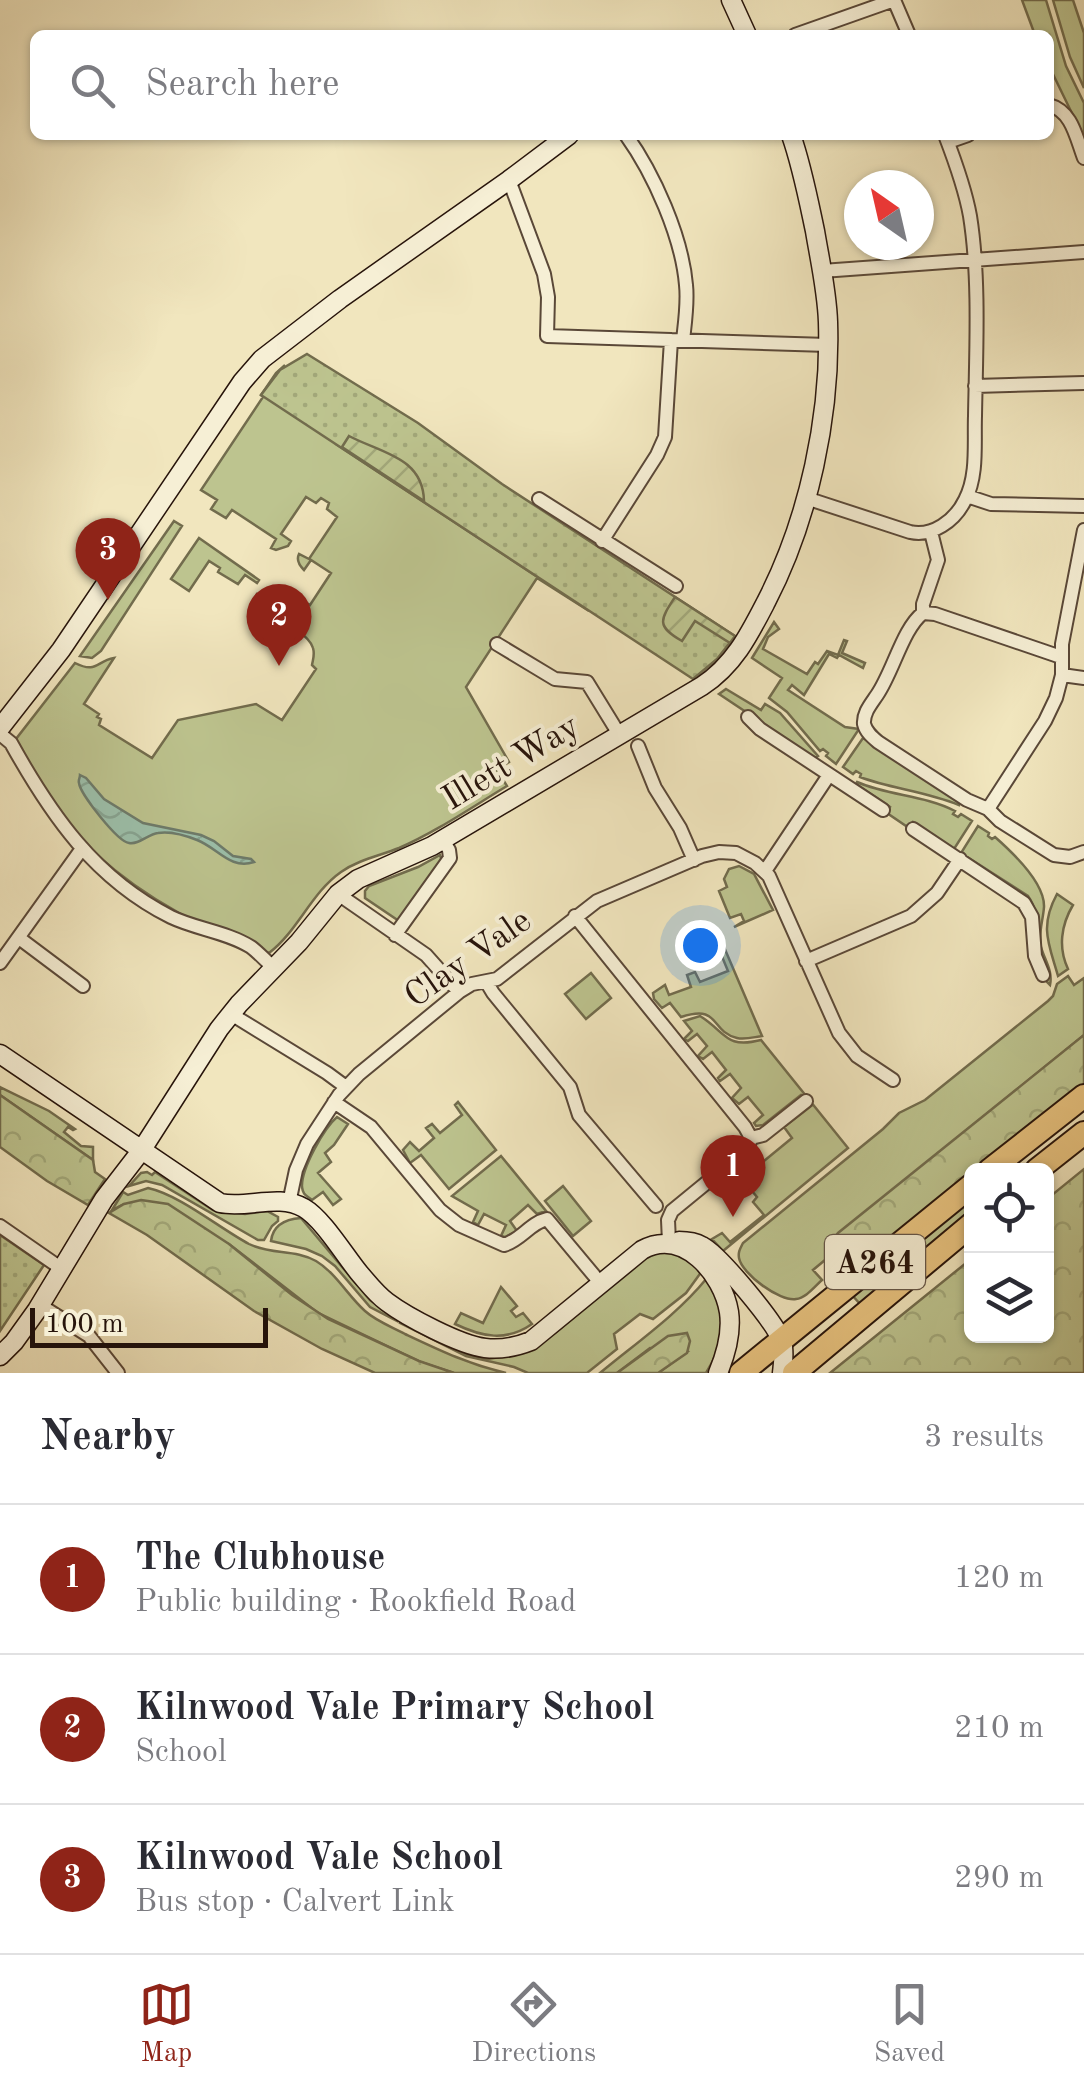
<!DOCTYPE html>
<html lang="en">
<head>
<meta charset="utf-8">
<style>
	body { margin:0; font-family:"Old Standard TT",serif; background:#f2f2f3; color:#2b2b33 }
	.controls { position:absolute; right:30px; bottom:30px; display:grid; overflow:hidden; border-radius:15px; box-shadow:0 2px 8px #0004 }
	.controls button { width:90px; height:90px; display:grid; place-items:center; padding:0; border:0; border-bottom:2px solid #e1e1e2; background:#fff; color:#2b2b33; font:50px sans-serif }
	.compass { position:absolute; left:844px; top:170px; width:90px; height:90px; border-radius:50%; background:#fff; box-shadow:0 2px 8px #0004; rotate:326deg }
	.scale { position:absolute; left:30px; bottom:25px; width:238px; box-sizing:border-box; padding-left:10px; border:5px solid #27140b; border-top:0; font-size:28px; line-height:35px; white-space:nowrap; color:#27140b; -webkit-text-stroke:8px #f6efd5; paint-order:stroke }
	.you { position:absolute; left:700px; top:945px; width:35px; height:35px; margin:-25px; border:8px solid #fff; border-radius:50%; background:#1a73e8; box-shadow:0 0 0 15px #1a73e833 }
	.badge { display:grid; place-items:center; width:65px; height:65px; border-radius:50%; background:#8f2418; color:#fff; font-size:32px; font-weight:700 }
	.pin { position:absolute; translate:-50% -82px; filter:drop-shadow(0 2px 5px #0008) }
	.pin::after { content:''; position:absolute; top:52px; width:35px; height:30px; background:inherit; clip-path:polygon(0 0,100% 0,50% 100%) }
	.list { margin:0; padding:0; list-style:none }
	h2 { display:flex; justify-content:space-between; align-items:center; height:130px; margin:0; padding:0 40px; font-size:42px }
	h2 small { font-size:32px; font-weight:400; color:#7c7c81 }
	.list li { display:grid; grid-template-columns:65px 1fr auto; gap:30px; align-items:center; box-sizing:border-box; height:150px; padding:0 40px; border-top:2px solid #e1e1e2 }
	.list b { display:block; font-size:38px; white-space:nowrap }
	.list p { margin:0; font-size:32px; white-space:nowrap; color:#7c7c81 }
	.list em { font-size:32px; font-style:normal; color:#7c7c81 }
	.icon { flex:none; width:55px; height:55px; fill:none; stroke:currentColor; stroke-width:2; stroke-linecap:round; stroke-linejoin:round }
	.map { position:relative; flex:none; width:1084px; height:1373px; overflow:hidden }
	.search { position:absolute; background:#fff; box-shadow:0 2px 8px #0004; left:30px; right:30px; top:30px; height:110px; display:flex; align-items:center; gap:25px; box-sizing:border-box; padding:0 35px; border-radius:15px; color:#7c7c81; font-size:38px }
	.sheet { height:580px; background:#fff }
	nav { display:flex; justify-content:space-around; align-items:center; box-sizing:border-box; height:140px; border-top:2px solid #e1e1e2; background:#fff; font-size:28px; color:#7c7c81 }
	nav a { display:grid; justify-items:center; gap:5px }
	nav .on { color:#8f2418 }
	.map>svg:first-child { display:block }
	.grass { fill:#bdc48f; stroke:#726c4d; stroke-width:2.5 }
	.forest { fill:url(#forest-crowns); stroke:#726c4d; stroke-width:2.5 }
	.park { fill:url(#park-dots); stroke:#726c4d; stroke-width:2.5 }
	.garden { fill:url(#garden-furrows); stroke:#726c4d; stroke-width:2.5 }
	.water { fill:url(#water-waves); stroke:#6d7b6b; stroke-width:2.5 }
	.lines { fill:none; stroke-linecap:round; stroke-linejoin:round }
	.street-casing { stroke:#5a4838; stroke-width:16 }
	.secondary-casing { stroke:#27140b; stroke-width:21 }
	.highway-casing { stroke:#27140b; stroke-width:26 }
	.street { stroke:#f6efd5; stroke-width:12 }
	.secondary { stroke:#f6efd5; stroke-width:18 }
	.highway { stroke:#e8c37f; stroke-width:22 }
	.labels { text-anchor:middle; stroke-width:8; stroke-linejoin:round; paint-order:stroke }
	.shield { fill:#f6efd5; stroke:#655648; stroke-width:2.5 }
	.shield-label { font-size:32px; font-weight:bold; fill:#27140b }
	.street-label { font-size:35px; fill:#27140b; stroke:#f6efd5 }
</style>
</head>
<body>
<div class="map">
<svg width="1084" height="1373" viewBox="0 0 1084 1373">
	<defs>
		<pattern id="forest-crowns" width="20" height="18" patternUnits="userSpaceOnUse" patternTransform="scale(2.5)"><rect width="20" height="18" fill="#bdc48f"/><path d="M2 6a3 3 0 1 1 6 0M12 15a3 3 0 1 1 6 0" fill="none" stroke="#a2a87a"/></pattern>
		<pattern id="park-dots" width="8" height="8" patternUnits="userSpaceOnUse" patternTransform="scale(2.5)"><rect width="8" height="8" fill="#bdc48f"/><path d="M2 2h.1M6 6h.1" fill="none" stroke="#a2a87a" stroke-width="1.8" stroke-linecap="round"/></pattern>
		<pattern id="garden-furrows" width="10" height="10" patternUnits="userSpaceOnUse" patternTransform="scale(2.5)"><rect width="10" height="10" fill="#bdc48f"/><path d="M-1 1l2-2M0 10L10 0M9 11l2-2" fill="none" stroke="#a2a87a"/></pattern>
		<pattern id="water-waves" width="16" height="10" patternUnits="userSpaceOnUse" patternTransform="scale(2.5)"><rect width="16" height="10" fill="#9cc0ab"/><path d="M0 5q4-4 8 0t8 0" fill="none" stroke="#86a492"/></pattern>
	</defs>
	<rect width="100%" height="100%" fill="#f1e6be"/>
	<filter id="stains"><feTurbulence type="fractalNoise" baseFrequency=".002" numOctaves="4"/><feColorMatrix values="0 0 0 0 .2 0 0 0 0 .09 0 0 0 0 .02 0 0 0 .5 -.17"/></filter>
	<radialGradient id="worn" r=".72"><stop offset=".6" stop-color="#630" stop-opacity="0"/><stop offset="1" stop-color="#630" stop-opacity=".3"/></radialGradient>
	<path class="grass" d="M1022,0H1046L1066,66L1084,103V138L1049,66V35H1035Z
		M1053,0H1073L1084,33V88L1070,57Z
		M284,366L336,444L589,611L537,578L466,687L509,762L497,770L507,786C472,807 436,832 399,848C379,856 358,860 341,872C311,893 298,931 269,953C199,928 131,892 79,837C52,809 34,773 16,739L75,663C97,674 96,661 114,658L84,704L99,714L97,717L101,719L99,725L152,758L178,720L256,704L282,720L316,669L312,665C313,659 315,655 313,648C309,632 267,612 252,602L257,594L270,603L273,599L291,611L300,599L310,605L331,573L311,560L304,570C299,565 296,560 299,554L309,559L337,517L327,509L329,503L321,498L316,503L306,497L281,534L291,541L288,546L276,550L271,548L276,539L232,510L226,518L211,509L217,500L201,490L263,397L261,395L276,373Z
		M174,521L182,526L101,651L92,658L80,656Z
		M199,538L259,580L257,583L245,575L238,584L218,572L220,568L209,561L189,591L171,579Z
		M774,622L779,629L768,637L763,649L807,674L815,662L818,664L827,651L838,655L844,640L847,641L842,653L865,663L863,668L839,655L837,658L829,654L804,695L792,685L788,690L845,727L859,729L836,764L826,756L828,753L823,749L820,751L787,712L769,698L782,678L752,658Z
		M726,689L761,710L765,704L780,713L818,756L815,758L719,694Z
		M863,738L960,801L959,805C925,791 892,789 860,777L861,774L856,771L853,774L843,767Z
		M857,782C889,796 924,795 955,811L953,814L958,817L961,814L972,821L954,849L913,822L909,828L887,813L890,807L856,784Z
		M978,826L989,833L988,836L992,839L995,837C1012,852 1045,883 1044,907C1043,921 1038,933 1041,947C1045,961 1053,971 1050,985L1046,981C1044,969 1041,958 1039,946C1035,927 1040,913 1028,896L961,853Z
		M440,855L442,861L399,921L365,898V891L369,886L418,867Z
		M739,866L754,874L773,910L734,927L744,921L741,914L730,918L719,891L727,887L724,879L729,869Z
		M1057,894L1073,905C1061,925 1058,948 1068,969L1058,976C1049,944 1039,927 1057,894Z
		M718,933L762,1036C754,1037 745,1040 737,1038C709,1031 721,1004 681,1017L670,1003L662,1008L654,999L653,993L665,985L669,995L691,987L687,975L695,972L700,982L728,971L713,935Z
		M591,973L611,998L586,1019L565,994Z
		M1068,976L1074,985L1084,978V1035L835,1237L831,1255L813,1270L822,1280C815,1286 806,1298 796,1299C780,1302 742,1274 739,1258C738,1252 740,1249 743,1243L883,1129L899,1113L925,1100L1048,1001L1053,996L1057,984Z
		M700,1016C727,1033 725,1049 761,1040L848,1148L723,1251L712,1239L722,1233L730,1242L764,1215L753,1202L757,1197L742,1179L792,1138L784,1127L811,1106L801,1095L763,1125L756,1126L754,1123L763,1115L748,1097L739,1104L732,1098L741,1088L730,1074L720,1081L718,1078L726,1070L712,1052L703,1059L698,1056L707,1046L697,1034L688,1041L684,1039L692,1031L684,1021Z
		M0,1087L49,1111L75,1129L73,1130L68,1127L64,1132L81,1146L93,1147V1160L0,1095Z
		M458,1102L496,1150L449,1189L421,1155L410,1163L403,1150L410,1142L419,1151L434,1138L426,1128L432,1124L440,1133L462,1115L455,1105Z
		M337,1117L348,1124L334,1145L325,1153L331,1162L318,1173L341,1199L333,1205L323,1192L312,1200C306,1195 303,1195 302,1187C301,1169 324,1128 337,1117Z
		M501,1156L546,1211L537,1214L528,1205L510,1221L517,1231L505,1237L501,1236L506,1225L484,1214L478,1225L473,1222L478,1211L452,1196Z
		M147,1172L152,1175L155,1172L213,1210L245,1214L267,1211L278,1217V1221L272,1226L264,1240H258L162,1185L146,1181L129,1186L141,1173Z
		M563,1186L591,1221L573,1236L545,1201Z
		M148,1188C180,1195 219,1228 249,1244C271,1255 295,1249 316,1261C336,1273 348,1296 365,1311C376,1321 392,1327 405,1334C441,1351 468,1364 506,1373H454L420,1362L318,1313L229,1244L124,1204L112,1210L123,1192L128,1195Z
		M971,1197V1213L861,1305L851,1294Z
		M301,1218L370,1300L397,1319V1321L370,1307L335,1266L322,1256L306,1249L271,1241C273,1224 287,1219 301,1218Z
		M665,1252L679,1254L702,1271L686,1293L653,1319L640,1314L614,1334L617,1349L587,1373H528L514,1367L466,1356L400,1323L401,1321L468,1355L488,1359L519,1354L555,1333L650,1254Z
		M707,1278C728,1309 726,1342 706,1373H658L687,1352L650,1348L617,1373H600C636,1343 677,1315 707,1278Z
		M501,1287L517,1306L511,1311L516,1317L523,1313L532,1324C506,1342 482,1337 455,1324L461,1313L483,1323Z"/>
	<path class="forest" d="M1084,1035V1085L977,1170H972L971,1175L848,1275L831,1255L835,1237L838,1233Z
		M0,1095L93,1160L95,1172L105,1179L88,1205L47,1181L0,1147Z
		M1084,1169V1373H830L971,1259L972,1336H1046L1047,1199Z
		M141,1200L168,1204L229,1244L292,1295L328,1319L419,1361L454,1373H375L322,1349L254,1311L147,1235L109,1213L124,1204Z
		M687,1333L690,1341L687,1353L658,1373H617L668,1336Z"/>
	<path class="park" d="M307,354L418,423L502,484L735,636L717,659L693,679L261,395L280,370Z
		M0,1235L44,1265L0,1331Z"/>
	<path class="garden" d="M349,436C381,453 423,457 424,501L342,447Z
		M675,597L735,636L730,643L695,621L682,641C656,626 660,620 675,597Z"/>
	<path class="water" d="M80,775L86,778L104,799L143,823L201,835L214,841L233,856L251,859L254,862C230,870 218,848 197,840C187,836 170,831 158,833C148,834 139,845 129,843C118,842 80,794 79,783C78,780 80,778 80,775Z"/>
	<g class="lines">
		<defs>
			<path id="street" d="M894,0L909,35
				M795,35L894,0
				M1049,105C1072,111 1076,137 1084,158
				M626,135C654,174 682,237 686,285C688,303 685,322 683,340
				M948,142L968,135
				M509,180L544,274L548,297L547,336L828,345
				M822,271L1084,252
				M975,386L1084,383
				M967,496L991,504L1084,506
				M806,498L910,532C932,537 955,521 965,500C978,476 974,443 975,416C976,353 980,279 970,216C965,188 955,161 945,135
				M539,499L676,586
				M931,532L938,560L923,604V613C903,628 893,672 877,695C871,704 863,713 864,724C866,732 872,737 878,742L967,800L988,809L1000,821L1054,855L1070,857L1084,852
				M602,541L657,455L665,437L671,340
				M923,613L935,614L1061,657
				M497,644L555,679L587,682L619,734
				M1062,675L1084,678
				M748,717L760,729L883,810
				M0,734L11,743C51,815 95,879 171,917C196,929 227,932 251,947C259,953 266,961 274,968
				M638,746L655,788L680,828L694,860
				M988,809L1045,721L1056,698L1062,675V644L1084,530
				M913,829L1024,903L1032,917L1035,956L1043,975
				M765,871L829,775
				M338,894L426,955L459,992
				M575,916L745,1127L751,1138L748,1148L744,1152L672,1211L668,1220L669,1242
				M395,935L450,858L449,850L443,840
				M19,938L83,986
				M806,961L911,916L937,893L960,859
				M0,963L81,850
				M487,983L493,993L570,1087L579,1115L656,1206
				M231,1014L327,1073L346,1087
				M334,1102L371,1127L440,1210L459,1225L504,1245C521,1240 530,1223 547,1219L602,1285
				M751,1138L763,1135L806,1101
				M289,1203L296,1170L307,1144L339,1095L359,1074L459,992L472,984L497,979L597,901L702,856L719,852L736,853L755,863L769,876L839,1033L857,1056L893,1080
				M0,1226L62,1269
				M40,1305L89,1336L118,1373"/>
			<path id="secondary" d="M731,0L747,35
				M0,728L61,650L242,382L262,359L340,299L509,180L569,135
				M0,1054L220,1203C248,1209 278,1193 304,1208C323,1219 345,1256 360,1274C368,1283 376,1294 387,1302C407,1317 460,1345 485,1348C501,1350 516,1347 531,1341L642,1250C683,1227 723,1274 729,1312C732,1333 726,1354 718,1373
				M679,1241C687,1241 695,1242 702,1246C719,1255 776,1323 782,1342C785,1352 783,1363 782,1373
				M0,1356L14,1342L37,1310L104,1199L141,1151L219,1029L239,1004L299,942L338,894L358,879L432,846L702,686C734,665 749,635 766,602C809,519 831,415 828,322C827,291 820,261 815,231C808,198 802,166 791,135"/>
			<path id="highway" d="M990,1170L1084,1096
				M1037,1170L1084,1133
				M741,1373L972,1185
				M794,1373L972,1224"/>
		</defs>
		<use href="#street" class="street-casing"/>
		<use href="#secondary" class="secondary-casing"/>
		<use href="#highway" class="highway-casing"/>
		<use href="#street" class="street"/>
		<use href="#secondary" class="secondary"/>
		<use href="#highway" class="highway"/>
	</g>
	<g class="labels">
		<rect class="shield" x="825" y="1235" width="100" height="54" rx="8"/>
		<g class="shield-label">
			<text x="875" y="1273">A264</text>
		</g>
		<g class="street-label">
			<text transform="translate(510 761) rotate(-31)" y="12">Illett Way</text>
			<text transform="translate(467 957) rotate(-35)" y="12">Clay Vale</text>
		</g>
	</g>
	<rect width="100%" height="100%" filter="url(#stains)"/>
	<rect width="100%" height="100%" fill="url(#worn)"/>
</svg>
<div class="controls">
<button><svg class="icon" aria-label="locate" viewBox="0 0 24 24"><circle cx="12" cy="12" r="6"/><path d="M12 2v4M12 18v4M2 12h4M18 12h4"/></svg></button>
<button><svg class="icon" aria-label="layers" viewBox="0 0 24 24"><path d="M12 4l9 5-9 5-9-5zM3 14l9 5 9-5"/></svg></button>
</div>
<svg class="compass" viewBox="-18 -18 36 36"><path d="M0-13l5 13h-10z" fill="#e53935"/><path d="M0 13l5-13h-10z" fill="#7c7c81"/></svg>
<div class="scale">100 m</div>
<div class="you"></div>
<div class="pin badge" style="left:733px;top:1217px">1</div>
<div class="pin badge" style="left:279px;top:666px">2</div>
<div class="pin badge" style="left:108px;top:600px">3</div>
<div class="search"><svg class="icon" aria-label="search" viewBox="0 0 24 24"><circle cx="10" cy="10" r="6"/><path d="M15 15l6 6"/></svg>Search here</div>
</div>
<section class="sheet">
<h2>Nearby<small>3 results</small></h2>
<ul class="list">
<li><span class="badge">1</span><div><b>The Clubhouse</b><p>Public building · Rookfield Road</p></div><em>120 m</em></li>
<li><span class="badge">2</span><div><b>Kilnwood Vale Primary School</b><p>School</p></div><em>210 m</em></li>
<li><span class="badge">3</span><div><b>Kilnwood Vale School</b><p>Bus stop · Calvert Link</p></div><em>290 m</em></li>
</ul>
</section>
<nav>
<a class="on"><svg class="icon" aria-label="map" viewBox="0 0 24 24"><path d="M3 6l6-2 6 2 6-2v14l-6 2-6-2-6 2zM9 4v14M15 6v14"/></svg>Map</a>
<a><svg class="icon" aria-label="directions" viewBox="0 0 24 24"><path d="M12 3l9 9-9 9-9-9zM9 14v-3h6M13 9l2 2-2 2"/></svg>Directions</a>
<a><svg class="icon" aria-label="saved" viewBox="0 0 24 24"><path d="M7 4h10v16l-5-4-5 4z"/></svg>Saved</a>
</nav>
</body>
</html>
